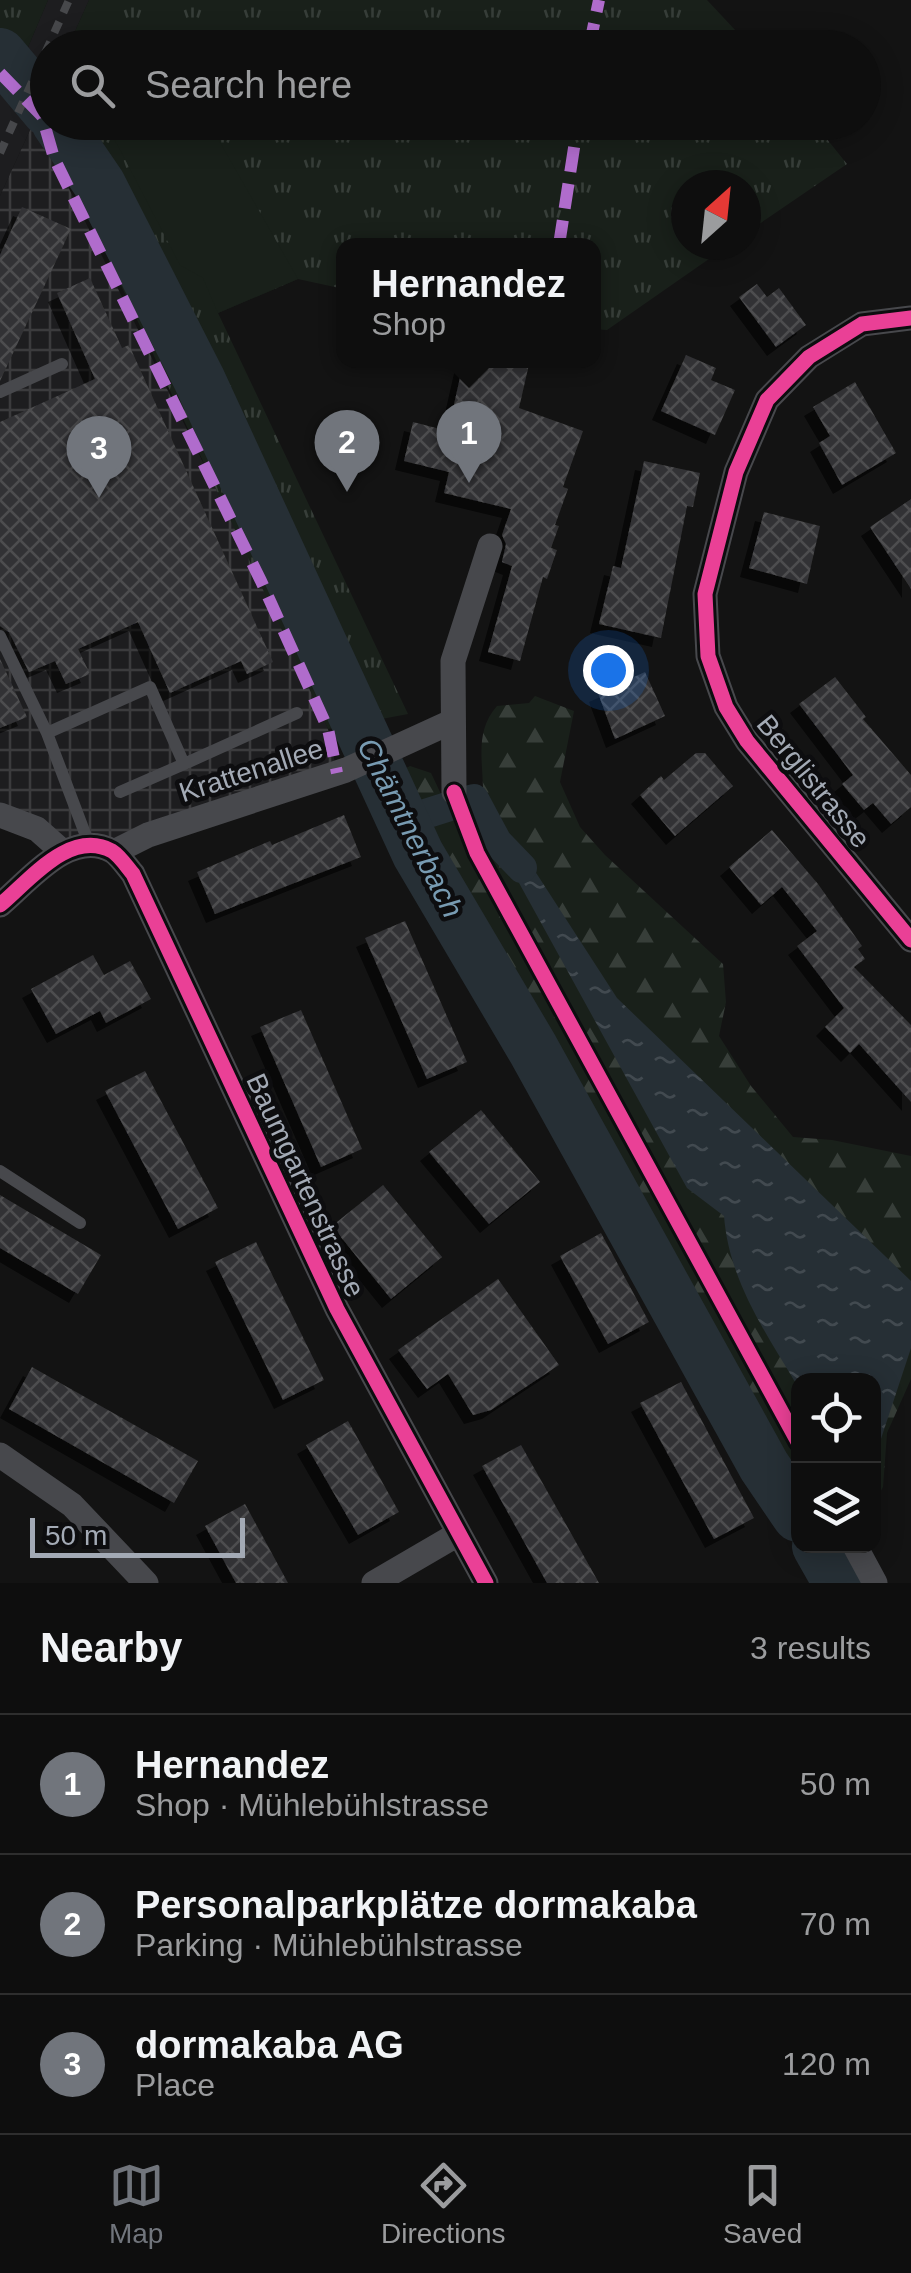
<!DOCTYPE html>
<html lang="en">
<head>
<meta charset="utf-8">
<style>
	body { margin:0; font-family:Arial,sans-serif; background:#1c1c1c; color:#f1f3f6 }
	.controls { position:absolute; right:30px; bottom:30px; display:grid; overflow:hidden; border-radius:20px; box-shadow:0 5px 25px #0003 }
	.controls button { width:90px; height:90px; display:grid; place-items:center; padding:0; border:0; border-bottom:2px solid #2e2e2e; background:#0e0e0e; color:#f1f3f6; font:50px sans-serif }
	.compass { position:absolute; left:671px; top:170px; width:90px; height:90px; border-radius:50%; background:#0e0e0e; box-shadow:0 5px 25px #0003; rotate:27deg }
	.scale { position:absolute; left:30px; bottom:25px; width:215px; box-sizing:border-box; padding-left:10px; border:5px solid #a3aab5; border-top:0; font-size:28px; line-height:35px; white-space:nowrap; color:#a3aab5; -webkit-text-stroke:8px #0d0d0f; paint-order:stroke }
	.you { position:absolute; left:608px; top:670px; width:35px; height:35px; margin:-25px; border:8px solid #fff; border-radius:50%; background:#1a73e8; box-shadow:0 0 0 15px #1a73e833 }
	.badge { display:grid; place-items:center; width:65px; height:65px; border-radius:50%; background:#71757c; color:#fff; font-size:32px; font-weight:700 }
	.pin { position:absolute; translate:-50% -82px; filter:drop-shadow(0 2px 5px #0008) }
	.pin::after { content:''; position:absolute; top:52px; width:35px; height:30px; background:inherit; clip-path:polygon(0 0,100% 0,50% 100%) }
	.popup { position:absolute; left:336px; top:238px; width:265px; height:130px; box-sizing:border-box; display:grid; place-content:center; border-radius:20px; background:#0e0e0e; filter:drop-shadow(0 2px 8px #0005); font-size:32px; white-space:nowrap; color:#9b9c9e }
	.popup b { font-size:38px; color:#f1f3f6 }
	.popup::after { content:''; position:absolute; left:50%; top:100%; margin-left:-20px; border:20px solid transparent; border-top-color:#0e0e0e }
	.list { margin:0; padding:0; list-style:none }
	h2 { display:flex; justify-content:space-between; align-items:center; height:130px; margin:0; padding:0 40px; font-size:42px }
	h2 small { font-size:32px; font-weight:400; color:#9b9c9e }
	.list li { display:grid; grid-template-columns:65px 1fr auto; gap:30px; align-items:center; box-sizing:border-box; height:140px; padding:0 40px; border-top:2px solid #2e2e2e }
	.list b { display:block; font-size:38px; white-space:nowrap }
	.list p { margin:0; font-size:32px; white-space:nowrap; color:#9b9c9e }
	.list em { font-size:32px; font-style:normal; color:#9b9c9e }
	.icon { flex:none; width:55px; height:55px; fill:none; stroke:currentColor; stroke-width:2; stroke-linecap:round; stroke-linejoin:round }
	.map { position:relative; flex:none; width:911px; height:1583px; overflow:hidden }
	.search { position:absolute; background:#0e0e0e; box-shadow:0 5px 25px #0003; left:30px; right:30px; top:30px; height:110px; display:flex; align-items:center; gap:25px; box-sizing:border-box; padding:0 35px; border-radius:55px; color:#9b9c9e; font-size:38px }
	.sheet { height:550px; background:#0e0e0e }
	nav { display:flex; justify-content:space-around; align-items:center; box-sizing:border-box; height:140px; border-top:2px solid #2e2e2e; background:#0e0e0e; font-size:28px; color:#9b9c9e }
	nav a { display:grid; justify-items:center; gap:5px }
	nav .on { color:#71757c }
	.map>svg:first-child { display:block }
	.built { fill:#1d1d1f }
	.industrial { fill:url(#industrial-grid) }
	.grass { fill:url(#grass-tufts) }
	.forest { fill:url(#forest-firs) }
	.pitch { fill:#19201a }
	.water { fill:url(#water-ripples) }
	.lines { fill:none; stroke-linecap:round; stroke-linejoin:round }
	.canal { stroke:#262f35; stroke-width:30 }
	.river { stroke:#262f35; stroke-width:52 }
	.building { fill:url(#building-cross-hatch); filter:url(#shadow) }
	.service { stroke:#47484c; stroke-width:12 }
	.minor { stroke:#47484c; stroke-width:25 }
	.rail { stroke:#47484b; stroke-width:8; stroke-dasharray:12 10; stroke-linecap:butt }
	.quiet { stroke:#b06ccc; stroke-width:12; stroke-dasharray:25 12; stroke-linecap:butt }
	.cycleway-casing { stroke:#0d0d0f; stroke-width:21 }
	.cycleway { stroke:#ea4096; stroke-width:15 }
	.labels { text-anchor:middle; stroke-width:9; stroke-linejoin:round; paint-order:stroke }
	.street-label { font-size:28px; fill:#a3aab5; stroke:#0d0d0f }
	.water-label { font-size:30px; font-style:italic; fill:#789bb2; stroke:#0d0d0f }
</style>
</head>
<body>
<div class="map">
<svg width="911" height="1583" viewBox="0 0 911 1583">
	<defs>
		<pattern id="industrial-grid" width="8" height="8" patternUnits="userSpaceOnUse" patternTransform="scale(2.5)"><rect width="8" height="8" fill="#1d1d1f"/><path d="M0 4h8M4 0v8" fill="none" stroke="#3b3b3d"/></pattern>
		<pattern id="grass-tufts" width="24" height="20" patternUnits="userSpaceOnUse" patternTransform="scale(2.5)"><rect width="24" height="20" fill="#19201a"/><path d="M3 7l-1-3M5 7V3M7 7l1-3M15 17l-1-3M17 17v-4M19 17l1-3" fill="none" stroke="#373e39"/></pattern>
		<pattern id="forest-firs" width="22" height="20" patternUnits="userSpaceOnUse" patternTransform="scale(2.5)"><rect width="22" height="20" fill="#19201a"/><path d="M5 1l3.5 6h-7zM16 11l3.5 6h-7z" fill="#373e39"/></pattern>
		<pattern id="water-ripples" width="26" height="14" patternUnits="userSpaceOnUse" patternTransform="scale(2.5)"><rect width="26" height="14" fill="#262f35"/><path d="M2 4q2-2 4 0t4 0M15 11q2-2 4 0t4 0" fill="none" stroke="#424a50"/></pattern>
		<pattern id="building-cross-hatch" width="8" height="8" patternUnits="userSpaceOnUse" patternTransform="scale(2.5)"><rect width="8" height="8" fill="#323234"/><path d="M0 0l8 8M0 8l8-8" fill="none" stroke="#4d4d4f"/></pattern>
		<filter id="shadow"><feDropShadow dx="-9" dy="9" stdDeviation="0" flood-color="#0009"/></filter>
	</defs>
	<rect width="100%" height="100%" fill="#131313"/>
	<path class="built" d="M48,0H89L68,47L48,48L47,64L26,52Z
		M0,73L42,116L31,128L0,196Z"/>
	<path class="industrial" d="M42,116L54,158L261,581L328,729L337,773L148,835L63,852L0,815V196L31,128Z"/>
	<path class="grass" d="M0,0H48L26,52L47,64L48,122L814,123L847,164L746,233V185H686V245H729L607,330L594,329V245H344V289L298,279L218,313L408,714L328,729L42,116L0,73Z
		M89,0H707L751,47H68Z"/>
	<path class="forest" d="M535,696L574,711L560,782L580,827L605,855L723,964L726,1002L719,1036L751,1086L793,1137L832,1140L911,1156V1379L887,1433L883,1487L874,1503V1380H798V1442L477,853L454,792L483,787C482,756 476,730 497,706L529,703Z
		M410,766L431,773L483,883L539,980L798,1454V1516L764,1466L533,1049L418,854L384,780Z"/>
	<path class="pitch" d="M106,123H209L298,279L218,313L203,278L180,265Z"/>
	<path class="water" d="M531,865L617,998L911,1281V1348L874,1460V1380H798V1387C766,1333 729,1281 724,1216L687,1188L513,872Z"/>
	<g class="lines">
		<path class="canal" d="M466,801L474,799L497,842L522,868
			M403,821L447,807"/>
		<path class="river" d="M0,54L48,111
			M57,122L100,185L199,379L418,854L533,1049L764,1466L798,1516
			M818,1546L839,1583"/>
	</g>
	<path class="building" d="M22,207L71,229L0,381V255Z
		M90,278L122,348L129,345L273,662L247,674L241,661L170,693L138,622L78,649L90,674L66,684L55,661L29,672L9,632L0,626V422L95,379L57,293Z
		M757,284L767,297L779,288L806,325L776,347L739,297Z
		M686,355L716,368L711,380L735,390L715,435L661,411Z
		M464,360H530L519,408L583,431L563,487L568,489L555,525L559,526L551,548L557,550L547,579L543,577L520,661L488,652L512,566L502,562L506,544L502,535L511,509L444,493L449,472L404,461L413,422L448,431Z
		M855,382L896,453L842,485L819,443L830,436L813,407Z
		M644,461L700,473L693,507L687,506L661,638L599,624L613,566L621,568Z
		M911,499V589L870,527Z
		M764,512L820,526L807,584L749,568Z
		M0,659L27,717L0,728Z
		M645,672L665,716L615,739L598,693Z
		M835,677L866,717L863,719L911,775V807L891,824L873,803L864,810L842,784L853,775L799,704Z
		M696,753H705L733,786L675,836L640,795L661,776L664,780Z
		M344,815L361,857L215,914L197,872L270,841L272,845Z
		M772,830L818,884L862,946L858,949L865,959L854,967L911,1025V1102L859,1044L850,1053L825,1027L844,1008L797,946L817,931L782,887L761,905L729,867Z
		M405,921L467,1062L427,1079L365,938Z
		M93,955L104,975L130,961L151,999L106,1023L100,1011L56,1034L31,989Z
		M301,1010L362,1149L321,1167L260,1027Z
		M145,1071L218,1208L178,1229L105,1091Z
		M481,1110L540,1182L489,1224L429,1152Z
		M383,1185L442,1257L391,1299L332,1226Z
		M0,1195L101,1255L78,1294L0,1248Z
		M601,1233L649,1322L608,1344L560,1256Z
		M256,1242L324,1380L283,1400L215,1262Z
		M498,1279L559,1365L491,1410L473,1415L448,1374L427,1389L398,1350Z
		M32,1367L198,1461L174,1503L9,1409Z
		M681,1382L754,1518L714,1539L640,1403Z
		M348,1421L399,1512L358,1535L306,1445Z
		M521,1445L559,1512L599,1583H547L482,1466Z
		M245,1504L288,1583H236L205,1526Z"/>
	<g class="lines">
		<path class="service" d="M0,392L62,364
			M0,636L47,733L89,844
			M47,733L150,687L184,764L297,713
			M120,792L184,764
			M0,1171L80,1223"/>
		<path class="minor" d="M911,318L862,324L809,357L767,400L736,472L705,594L708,656L726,707L747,741L911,940
			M454,792L453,661L490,546
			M0,815L37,829L63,852
			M114,852L148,835L346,770L451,722
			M0,905C29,881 70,828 112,851C120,856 127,867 133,874L337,1309L486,1583
			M0,1455L72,1505L146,1583
			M855,1546L875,1583
			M374,1583L458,1534"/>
		<path class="rail" d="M0,153L69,0"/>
		<path class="quiet" d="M589,48L599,0
			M0,73L42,116L54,158L261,581L328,729L337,773
			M559,245L578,122"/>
		<defs>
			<path id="cycleway" d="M911,318L862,324L809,357L767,400L736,472L705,594L708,656L726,707L747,741L911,940
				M454,792L477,853L798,1442
				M0,905C29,881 70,828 112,851C120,856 127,867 133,874L337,1309L486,1583"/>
		</defs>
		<use href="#cycleway" class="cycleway-casing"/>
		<use href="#cycleway" class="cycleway"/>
	</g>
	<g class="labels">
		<g class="street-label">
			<text transform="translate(251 770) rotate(-18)" y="10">Krattenallee</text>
			<text transform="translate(814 781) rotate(51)" y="10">Berglistrasse</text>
			<text transform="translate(306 1185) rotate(65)" y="10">Baumgartenstrasse</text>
		</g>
		<g class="water-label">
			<text transform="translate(410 828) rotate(63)" y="10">Chämtnerbach</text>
		</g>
	</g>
</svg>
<div class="controls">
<button><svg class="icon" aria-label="locate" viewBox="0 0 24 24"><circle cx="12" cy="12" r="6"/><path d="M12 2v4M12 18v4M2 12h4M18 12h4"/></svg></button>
<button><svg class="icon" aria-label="layers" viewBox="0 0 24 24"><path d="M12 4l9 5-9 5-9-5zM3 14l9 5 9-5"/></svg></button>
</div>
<svg class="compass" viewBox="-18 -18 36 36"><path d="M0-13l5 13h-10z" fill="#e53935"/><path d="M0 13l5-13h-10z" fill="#9b9c9e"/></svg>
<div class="scale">50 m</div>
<div class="you"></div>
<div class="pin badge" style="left:469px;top:483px">1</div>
<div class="popup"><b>Hernandez</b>Shop</div>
<div class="pin badge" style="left:347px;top:492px">2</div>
<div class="pin badge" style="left:99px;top:498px">3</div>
<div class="search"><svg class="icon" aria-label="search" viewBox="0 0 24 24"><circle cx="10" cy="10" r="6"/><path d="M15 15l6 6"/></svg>Search here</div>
</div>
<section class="sheet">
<h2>Nearby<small>3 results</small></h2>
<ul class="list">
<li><span class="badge">1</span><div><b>Hernandez</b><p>Shop · Mühlebühlstrasse</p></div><em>50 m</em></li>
<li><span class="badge">2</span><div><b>Personalparkplätze dormakaba</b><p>Parking · Mühlebühlstrasse</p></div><em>70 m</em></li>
<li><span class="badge">3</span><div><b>dormakaba AG</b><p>Place</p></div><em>120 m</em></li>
</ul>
</section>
<nav>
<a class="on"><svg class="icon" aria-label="map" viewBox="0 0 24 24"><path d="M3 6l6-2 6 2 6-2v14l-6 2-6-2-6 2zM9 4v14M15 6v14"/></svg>Map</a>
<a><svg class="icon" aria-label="directions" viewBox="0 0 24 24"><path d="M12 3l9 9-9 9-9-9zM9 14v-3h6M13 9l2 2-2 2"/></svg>Directions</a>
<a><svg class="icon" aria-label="saved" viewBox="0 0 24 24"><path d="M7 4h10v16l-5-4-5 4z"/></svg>Saved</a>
</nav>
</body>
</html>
